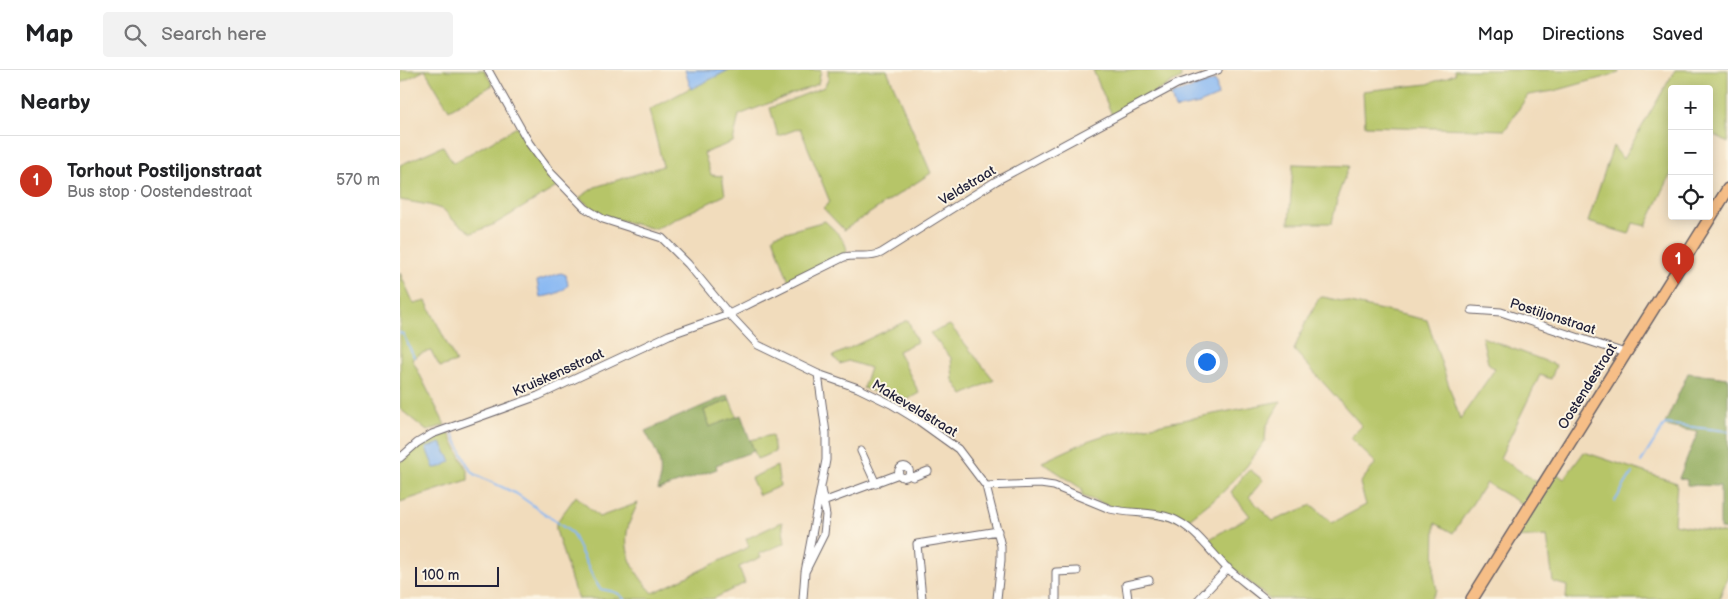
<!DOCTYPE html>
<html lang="en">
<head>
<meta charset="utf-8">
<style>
	body { margin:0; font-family:"Balsamiq Sans",sans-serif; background:#f2f2f2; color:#202124 }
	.controls { position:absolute; right:15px; top:15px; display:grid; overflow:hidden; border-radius:5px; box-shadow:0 2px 12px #0003 }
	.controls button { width:45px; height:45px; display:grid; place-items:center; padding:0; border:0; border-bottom:1px solid #e0e0e0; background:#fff; color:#202124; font:25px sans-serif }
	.scale { position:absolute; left:15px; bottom:12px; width:84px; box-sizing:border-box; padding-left:5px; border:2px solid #22223b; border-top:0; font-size:14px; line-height:18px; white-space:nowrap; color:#22223b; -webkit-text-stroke:4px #fcf5e5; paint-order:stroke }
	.you { position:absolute; left:806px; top:291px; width:18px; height:18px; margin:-12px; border:4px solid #fff; border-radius:50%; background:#1a73e8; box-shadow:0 0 0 8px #1a73e833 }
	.badge { display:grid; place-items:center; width:32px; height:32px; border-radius:50%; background:#c8321e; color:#fff; font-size:16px; font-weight:700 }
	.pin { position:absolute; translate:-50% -41px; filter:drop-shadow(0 1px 2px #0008) }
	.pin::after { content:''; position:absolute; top:26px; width:18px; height:15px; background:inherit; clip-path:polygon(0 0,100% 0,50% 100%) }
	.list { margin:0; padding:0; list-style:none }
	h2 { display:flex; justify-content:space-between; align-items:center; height:65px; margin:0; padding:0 20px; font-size:21px }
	h2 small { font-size:16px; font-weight:400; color:#757577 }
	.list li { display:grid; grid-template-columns:32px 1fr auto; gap:15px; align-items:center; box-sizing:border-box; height:90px; padding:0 20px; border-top:1px solid #e0e0e0 }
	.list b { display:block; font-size:19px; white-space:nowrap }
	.list p { margin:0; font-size:16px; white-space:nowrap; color:#757577 }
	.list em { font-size:16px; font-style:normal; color:#757577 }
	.icon { flex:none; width:28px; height:28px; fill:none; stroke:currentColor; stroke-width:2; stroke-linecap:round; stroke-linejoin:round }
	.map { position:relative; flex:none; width:1328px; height:529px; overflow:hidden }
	header { display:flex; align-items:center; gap:30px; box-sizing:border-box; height:70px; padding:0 25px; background:#fff; border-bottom:1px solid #e0e0e0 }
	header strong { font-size:24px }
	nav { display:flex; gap:28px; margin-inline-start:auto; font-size:18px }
	.search { width:350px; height:45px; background:#f2f2f2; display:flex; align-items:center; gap:12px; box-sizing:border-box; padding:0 18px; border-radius:5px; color:#757577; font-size:19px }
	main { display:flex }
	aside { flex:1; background:#fff }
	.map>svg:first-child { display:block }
	.green { fill:#b6c567; stroke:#6c7451 }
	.forest { fill:#90aa5c; stroke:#59664c }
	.water { fill:#88b8f3; stroke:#556d97 }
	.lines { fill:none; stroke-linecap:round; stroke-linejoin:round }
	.stream { stroke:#88b8f3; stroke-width:2 }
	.minor-casing { stroke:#6a6368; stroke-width:9 }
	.primary-casing { stroke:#6a6368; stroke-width:14 }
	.minor { stroke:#fff; stroke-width:7 }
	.primary { stroke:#f6be87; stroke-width:11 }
	.labels { text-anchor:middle; stroke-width:4; stroke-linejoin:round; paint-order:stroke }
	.street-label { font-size:14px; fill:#22223b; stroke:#fcf5e5 }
</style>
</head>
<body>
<header>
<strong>Map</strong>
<div class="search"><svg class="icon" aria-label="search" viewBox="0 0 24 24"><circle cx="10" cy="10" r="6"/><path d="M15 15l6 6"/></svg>Search here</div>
<nav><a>Map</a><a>Directions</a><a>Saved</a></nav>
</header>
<main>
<aside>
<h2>Nearby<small></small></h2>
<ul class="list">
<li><span class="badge">1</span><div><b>Torhout Postiljonstraat</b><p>Bus stop · Oostendestraat</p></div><em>570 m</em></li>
</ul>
</aside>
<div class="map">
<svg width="1328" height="529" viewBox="0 0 1328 529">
	<rect width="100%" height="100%" fill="#fcf5e5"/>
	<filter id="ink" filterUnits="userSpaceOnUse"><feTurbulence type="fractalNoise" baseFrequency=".02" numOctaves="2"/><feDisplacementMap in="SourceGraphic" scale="10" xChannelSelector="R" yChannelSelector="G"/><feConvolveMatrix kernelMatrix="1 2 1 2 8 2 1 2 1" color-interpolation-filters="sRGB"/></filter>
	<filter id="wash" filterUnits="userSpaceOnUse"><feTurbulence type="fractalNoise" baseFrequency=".0096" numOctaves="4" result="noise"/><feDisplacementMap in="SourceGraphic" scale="20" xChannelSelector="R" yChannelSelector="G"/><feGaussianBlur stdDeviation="1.12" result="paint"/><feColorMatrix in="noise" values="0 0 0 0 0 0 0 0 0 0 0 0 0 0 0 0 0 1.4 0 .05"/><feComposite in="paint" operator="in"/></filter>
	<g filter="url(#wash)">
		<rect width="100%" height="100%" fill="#f1dcbc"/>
		<path class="green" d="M0,0H84L93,15L49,40L25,0L0,13Z
			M288,0H421L418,14L339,45L333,72L304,83L311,105L322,106L325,125L255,159L203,146L179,128L195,117L263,96L249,40L292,17Z
			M428,0H487L531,103L444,160L423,138L430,132L400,58L378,66L370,38L424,17L428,10Z
			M693,0H780L781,8L712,45Z
			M1054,0H1218L1219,3L1154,21L1128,25L1105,60L965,56L963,21L1028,14L1055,4Z
			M1275,0H1328V73L1309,62V19H1272V102L1246,156L1233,153L1229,164L1188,152L1213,76L1223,89Z
			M117,57L160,115L95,154L72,163L52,149L44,140L29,135L0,130V95L43,76L53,93Z
			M893,94L949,96L938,125L932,153H889Z
			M425,151C433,159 447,170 447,182L389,212L373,167L375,165Z
			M0,203L14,234L26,231L56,292L40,297L31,281L22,283L12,289L45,355L27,361L0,339Z
			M923,227L1027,250L1060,349L1095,299L1088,293L1082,267L1156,295L1151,309L1140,305L1100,388L1137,412L1124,435L1086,413L1053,463L1035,453L1034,505L1037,520L1031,529H869L825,491L806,471L850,446L831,422L849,399L863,410L849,427L873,451L912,435L932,453L966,435L960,413L976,393L950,368L962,356L894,280L903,258L919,228Z
			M508,250L517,272L498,281L519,323L498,335L475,322L463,318L470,298L448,291L440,294L433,286Z
			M550,255L594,310L563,325L553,310L551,288L530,263Z
			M330,330L337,347L309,358L304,340Z
			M881,331L866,357L865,371L846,397L822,423L789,449L782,450L718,439L682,426V419L642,392L690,370L705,365Z
			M49,363L68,402V410L0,432V392L26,371Z
			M372,365L375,382L357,389L350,370Z
			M1184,382L1277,413L1274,454L1328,464V506L1319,529H1166L1167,516L1153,512L1147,466L1115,468L1156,403L1164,409Z
			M377,396L380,416L359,425L351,408Z
			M176,426L199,447L238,433C234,442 228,453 227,463C224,487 237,506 253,523L349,477L346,469L382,452L385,473L359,484L361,487L339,497L345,513L313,529H179L174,519L156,460V453Z"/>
		<path class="forest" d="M1288,303L1328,308V460L1320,459V416L1287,415V410L1279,408L1298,362L1264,356Z
			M328,325L330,330L304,340L309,357L341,345L354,381L316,395L317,399L258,420C264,391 258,385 245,361Z"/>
		<path class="water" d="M285,0H327V1L291,19Z
			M814,11L816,12L818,26L799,34L775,39L771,26L774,24Z
			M161,203L166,205L168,215C163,223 149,226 140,227L137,211Z
			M41,373L51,391L41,397L34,398L26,378Z"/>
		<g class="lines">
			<path class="stream" d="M0,263L3,264L14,287
				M53,364L69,398L76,405L117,424L172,463L194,509L200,519C209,521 219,521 224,529
				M1241,392L1265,354L1328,361
				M1215,431L1232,403"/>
		</g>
	</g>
	<g filter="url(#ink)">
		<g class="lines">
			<defs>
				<path id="minor" d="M88,0L129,73L151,103L185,138L203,149L262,168L288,194L329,244L358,275L418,304L458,318L491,334L519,351L558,379L586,416L640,414L654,416L710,439C730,444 751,441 771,448C794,457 809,480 826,497C838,508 852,518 865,529
					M1072,240L1101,242L1225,283
					M418,304L426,363V390L405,502L424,464L426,445L421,419
					M461,381L476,414
					M0,388L17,373L32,364L138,326L269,265L329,244L444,187C457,184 469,189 481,183L596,111L777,14L818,0
					M498.5 402a5.5 5.5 0 1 1 11 0a5.5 5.5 0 1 1-11 0Z
					M509,405L513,407L528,401
					M586,416L601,476V490L597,529
					M423,432L499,404
					M403,529L405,502
					M522,529L517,474L598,461
					M656,529V502L677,501
					M728,529L726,515L749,510
					M799,529L828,498"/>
				<path id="primary" d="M1072,529L1328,119"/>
			</defs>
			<use href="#minor" class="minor-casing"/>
			<use href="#primary" class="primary-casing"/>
			<use href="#minor" class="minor"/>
			<use href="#primary" class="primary"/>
		</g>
	</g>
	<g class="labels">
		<g class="street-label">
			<text transform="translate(567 115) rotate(-31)" y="5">Veldstraat</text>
			<text transform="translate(1153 246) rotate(18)" y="5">Postiljonstraat</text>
			<text transform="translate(158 302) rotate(-24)" y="5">Kruiskensstraat</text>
			<text transform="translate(1187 316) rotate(-58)" y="5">Oostendestraat</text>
			<text transform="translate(515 338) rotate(31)" y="5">Makeveldstraat</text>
		</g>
	</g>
</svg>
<div class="controls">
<button>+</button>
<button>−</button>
<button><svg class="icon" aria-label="locate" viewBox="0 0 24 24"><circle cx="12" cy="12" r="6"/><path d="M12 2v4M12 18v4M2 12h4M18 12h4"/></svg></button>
</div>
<div class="scale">100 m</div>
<div class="you"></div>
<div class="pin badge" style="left:1278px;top:214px">1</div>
</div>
</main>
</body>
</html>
